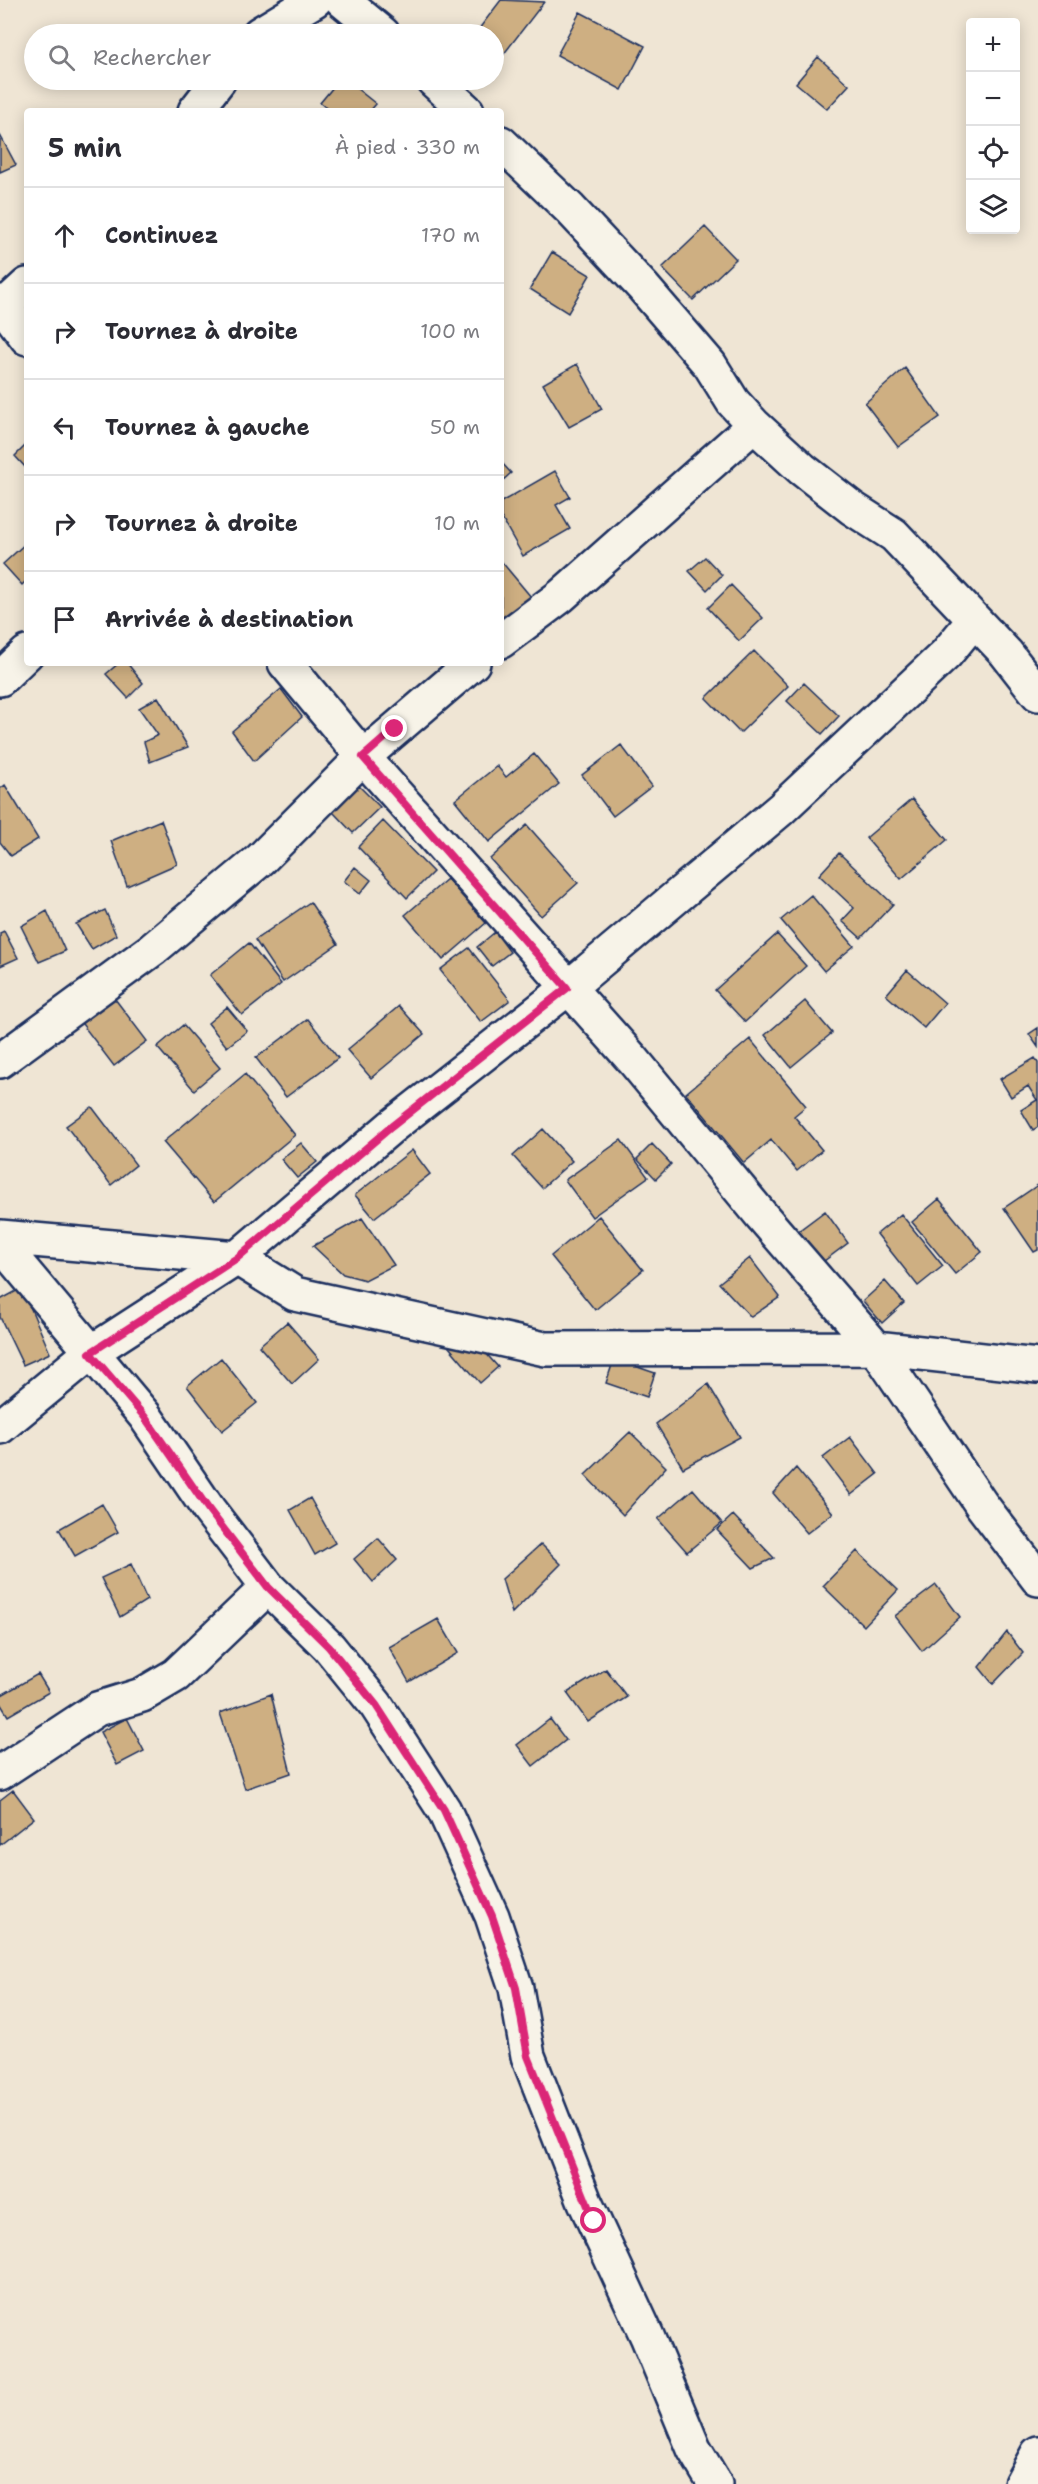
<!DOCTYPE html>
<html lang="fr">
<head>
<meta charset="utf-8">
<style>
	body { margin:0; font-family:"Shantell Sans",sans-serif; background:#f7f7f7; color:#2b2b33 }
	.controls { position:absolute; right:18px; top:18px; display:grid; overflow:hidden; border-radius:6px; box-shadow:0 3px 15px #0003 }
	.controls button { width:54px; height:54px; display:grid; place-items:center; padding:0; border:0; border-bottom:2px solid #e1e1e2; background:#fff; color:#2b2b33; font:30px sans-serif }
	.stop { position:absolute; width:18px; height:18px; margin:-14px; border:4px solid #db2777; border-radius:50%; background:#fff }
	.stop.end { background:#db2777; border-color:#fff; box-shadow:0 2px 6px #0008 }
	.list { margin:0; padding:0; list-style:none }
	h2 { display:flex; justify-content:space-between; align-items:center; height:78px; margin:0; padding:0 24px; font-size:26px }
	h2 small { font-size:20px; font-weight:400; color:#7c7c81 }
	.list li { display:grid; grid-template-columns:39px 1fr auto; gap:18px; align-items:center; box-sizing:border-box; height:96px; padding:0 24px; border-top:2px solid #e1e1e2 }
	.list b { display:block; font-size:22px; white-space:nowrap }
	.list em { font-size:20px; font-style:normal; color:#7c7c81 }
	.icon { flex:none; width:33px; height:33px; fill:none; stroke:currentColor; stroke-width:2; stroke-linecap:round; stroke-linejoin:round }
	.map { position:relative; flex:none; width:1038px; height:2484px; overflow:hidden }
	.search { position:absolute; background:#fff; box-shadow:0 3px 15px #0003; left:24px; top:24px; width:480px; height:66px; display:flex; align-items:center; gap:15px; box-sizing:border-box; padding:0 21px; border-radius:33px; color:#7c7c81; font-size:22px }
	.panel { position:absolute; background:#fff; box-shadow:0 3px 15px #0003; left:24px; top:108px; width:480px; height:558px; border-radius:6px }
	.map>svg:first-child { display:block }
	.building { fill:#ceaf82; stroke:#1b2f5e; stroke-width:1.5 }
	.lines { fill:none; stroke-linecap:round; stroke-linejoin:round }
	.minor-casing { stroke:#1b2f5e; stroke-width:38 }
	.minor { stroke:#f7f3e8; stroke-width:33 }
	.route { stroke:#db2777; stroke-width:8 }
</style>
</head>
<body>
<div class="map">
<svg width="1038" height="2484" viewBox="0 0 1038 2484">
	<rect width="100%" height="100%" fill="#efe5d4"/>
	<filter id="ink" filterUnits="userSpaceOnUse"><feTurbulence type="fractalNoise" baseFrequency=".0167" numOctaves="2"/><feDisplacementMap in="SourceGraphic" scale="12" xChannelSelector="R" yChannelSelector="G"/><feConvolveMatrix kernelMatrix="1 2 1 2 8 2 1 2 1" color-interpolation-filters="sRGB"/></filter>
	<g filter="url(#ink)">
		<path class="building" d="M501,0L544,2L503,55L494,48V34H475Z
			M580,12L645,46L622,90L557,55Z
			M818,57L849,85L827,109L796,83Z
			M339,80H346L376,104L370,111H330L320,103Z
			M0,135L16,165L0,172Z
			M705,227L736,259L693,300L662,268Z
			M552,252L590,275L568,313L530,289Z
			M577,364L602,409L569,427L543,384Z
			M905,368L940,417L898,447L865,403Z
			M27,444V469L15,456Z
			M501,462L511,473L501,482Z
			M555,471L570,497L556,505L570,529L523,556L501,517V502Z
			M27,542V580L22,585L3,564Z
			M705,557L722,575L707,590L689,571Z
			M501,561L531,597L501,621Z
			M731,585L763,618L739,641L708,608Z
			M754,651L788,686L740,733L706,698Z
			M119,663H127L143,683L128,698L106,674Z
			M804,683L839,716L822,734L787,701Z
			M281,689L302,717L254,761L232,731Z
			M158,697L188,747L150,762L144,742L158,735L139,708Z
			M621,745L652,786L613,816L582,775Z
			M534,754L559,784L489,842L455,800L497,766L506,777Z
			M5,785L38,839L11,856L0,842V789Z
			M359,786L380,807L353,833L333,812Z
			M912,799L947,840L901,879L866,838Z
			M161,820L177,864L127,886L111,841Z
			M383,821L433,872L407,898L358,847Z
			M527,825L578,883L541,916L490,859Z
			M839,853L893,904L861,938L842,921L854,908L819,875Z
			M355,867L371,880L360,894L344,881Z
			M447,879L486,923L443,960L405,915Z
			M811,895L854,946L824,971L781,920Z
			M310,902L338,944L283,982L255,940Z
			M105,910L116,935L92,949L76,924Z
			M47,911L65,951L39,962L21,926Z
			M4,931L18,958L0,966V933Z
			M495,932L510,952L492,966L477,947Z
			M777,934L806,966L745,1022L715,990Z
			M249,943L281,984L242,1015L210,975Z
			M469,948L510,1000L481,1022L440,970Z
			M907,970L945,1003L924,1028L886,995Z
			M112,995L147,1041L114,1066L79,1020Z
			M805,1001L832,1033L791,1067L765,1035Z
			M399,1006L424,1034L371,1078L347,1050Z
			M227,1007L247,1031L227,1047L208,1023Z
			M308,1019L338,1058L286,1097L256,1058Z
			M183,1025L220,1068L194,1090L157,1047Z
			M1038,1028V1047L1029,1034Z
			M750,1039L806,1106L794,1116L822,1150L797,1171L771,1140L744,1163L686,1093Z
			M1035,1058L1038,1063V1127L1033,1130L1021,1110L1037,1100L1028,1086L1011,1097L1000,1079Z
			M245,1074L295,1135L214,1202L163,1142Z
			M92,1107L136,1165L111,1185L66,1126Z
			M543,1129L572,1161L542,1188L513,1156Z
			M621,1140L648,1177L592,1217L565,1180Z
			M301,1143L317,1162L297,1178L281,1159Z
			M652,1144L671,1164L656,1179L637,1159Z
			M412,1150L430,1174L374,1218L355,1195Z
			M1038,1185V1250L1034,1252L1004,1208Z
			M939,1199L982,1252L955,1274L912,1222Z
			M825,1211L848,1243L820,1264L797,1232Z
			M901,1214L943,1266L918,1286L877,1234Z
			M599,1216L643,1270L595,1310L551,1256Z
			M362,1218L394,1265L365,1280L343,1274L313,1246Z
			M750,1258L780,1297L751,1317L719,1283Z
			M885,1281L904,1303L882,1323L863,1301Z
			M22,1288L50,1353L23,1365L0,1317V1300Z
			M287,1322L319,1359L292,1384L259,1346Z
			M467,1332L498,1367L480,1383L449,1347Z
			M221,1358L257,1403L222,1431L187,1386Z
			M614,1359L655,1373L647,1397L606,1383Z
			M708,1384L740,1437L683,1468L656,1424Z
			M630,1432L666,1467L623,1515L585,1475Z
			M850,1437L878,1474L851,1495L823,1458Z
			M796,1468L833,1513L807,1533L773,1493Z
			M693,1489L722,1523L687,1552L658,1519Z
			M310,1498L335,1543L315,1555L290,1510Z
			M102,1504L118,1532L75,1556L59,1529Z
			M733,1515L774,1558L753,1568L717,1530Z
			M378,1538L397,1560L373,1582L354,1559Z
			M541,1544L561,1564L512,1613L502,1579Z
			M857,1551L898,1590L864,1626L823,1586Z
			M131,1564L147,1600L120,1617L101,1578Z
			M936,1585L960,1617L922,1651L895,1616Z
			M438,1619L458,1653L409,1682L389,1647Z
			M1007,1632L1023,1653L993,1684L979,1667Z
			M606,1669L627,1697L588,1722L567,1693Z
			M38,1674L49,1692L8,1716L0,1703V1696Z
			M271,1694L291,1773L245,1789L220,1713Z
			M127,1718L144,1751L117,1765L100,1732Z
			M550,1719L566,1740L533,1766L517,1745Z
			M13,1790L34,1818L0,1845V1800Z"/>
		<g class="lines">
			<defs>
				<path id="minor" d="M342,0L383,34
					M259,34L315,0
					M433,80L467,111
					M195,111L219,80
					M501,143L570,209L643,287L710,365L733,402L754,425L802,469L852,508L894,535L1006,653L1038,694
					M0,302L27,338
					M0,310L27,285
					M501,641L561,596L754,425
					M285,663L363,757L634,1061L761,1215L876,1348L981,1504L1038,1579
					M0,679L27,653
					M0,1061L153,949L261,859L363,757L473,663
					M0,1237L237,1258L295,1294L545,1349L876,1348L1038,1366
					M0,1243L145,1416L209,1510L268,1587L329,1647L376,1705L444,1810L492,1916L516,1988L528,2056L585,2202L647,2336L694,2449L715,2484
					M0,1427L90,1353L237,1258L391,1127L568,988L781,809L946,654L974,620
					M0,1773L97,1709L142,1695L176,1675L268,1587
					M1021,2484L1038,2453"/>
			</defs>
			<use href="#minor" class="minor-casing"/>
			<use href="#minor" class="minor"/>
		</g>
	</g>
	<g class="lines" filter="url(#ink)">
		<path class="route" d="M395,729L363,757L567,988L391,1127L237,1258L90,1353L144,1416L209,1510L268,1587L329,1647L376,1705L444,1810L492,1916L516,1988L528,2056L594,2221"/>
	</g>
</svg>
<div class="controls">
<button>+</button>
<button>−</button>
<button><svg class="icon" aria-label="locate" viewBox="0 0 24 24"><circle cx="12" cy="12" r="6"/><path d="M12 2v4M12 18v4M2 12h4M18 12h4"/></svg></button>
<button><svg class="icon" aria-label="layers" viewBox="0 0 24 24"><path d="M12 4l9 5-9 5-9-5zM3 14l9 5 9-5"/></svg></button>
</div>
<div class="stop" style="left:594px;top:2221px"></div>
<div class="stop end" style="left:395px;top:729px"></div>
<div class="search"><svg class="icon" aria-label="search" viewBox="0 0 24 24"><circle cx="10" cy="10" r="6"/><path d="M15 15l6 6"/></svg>Rechercher</div>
<section class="panel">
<h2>5 min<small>À pied · 330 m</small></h2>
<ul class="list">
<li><svg class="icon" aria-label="ahead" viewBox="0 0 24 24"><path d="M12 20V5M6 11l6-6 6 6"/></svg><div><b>Continuez</b></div><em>170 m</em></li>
<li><svg class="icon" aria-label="right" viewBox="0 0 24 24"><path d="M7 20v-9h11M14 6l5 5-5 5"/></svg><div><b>Tournez à droite</b></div><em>100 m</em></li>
<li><svg class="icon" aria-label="left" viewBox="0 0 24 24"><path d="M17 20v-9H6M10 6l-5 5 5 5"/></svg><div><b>Tournez à gauche</b></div><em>50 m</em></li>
<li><svg class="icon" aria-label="right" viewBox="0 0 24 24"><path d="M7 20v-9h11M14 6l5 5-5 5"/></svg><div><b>Tournez à droite</b></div><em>10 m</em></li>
<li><svg class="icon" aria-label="arrive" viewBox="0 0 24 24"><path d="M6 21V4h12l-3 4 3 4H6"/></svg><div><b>Arrivée à destination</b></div></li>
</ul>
</section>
</div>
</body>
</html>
